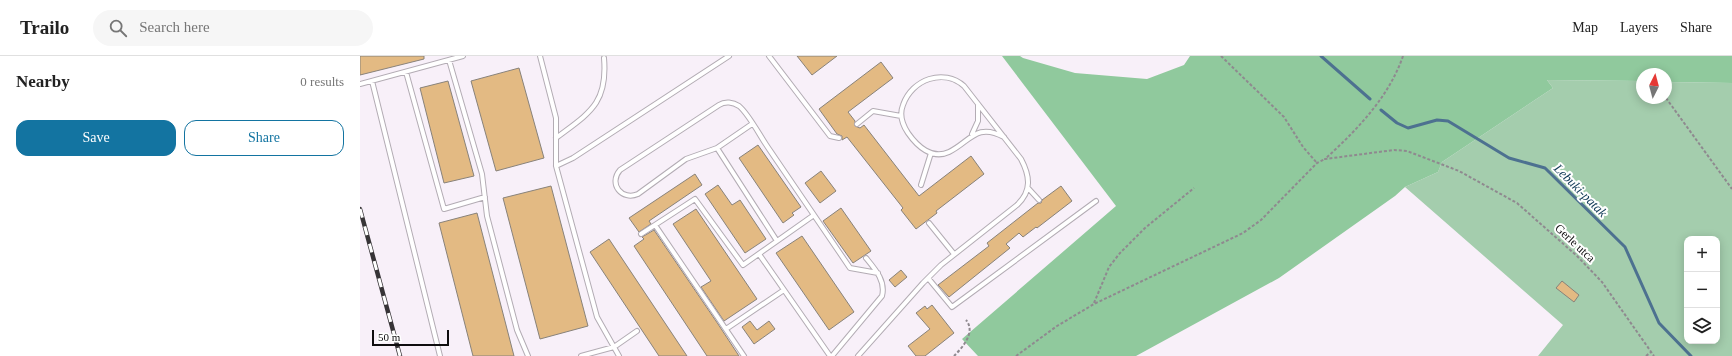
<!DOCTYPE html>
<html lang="en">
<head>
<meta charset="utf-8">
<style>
	body { margin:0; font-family:"Times New Roman",serif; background:#f6f6f6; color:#222 }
	.controls { position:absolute; right:12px; bottom:12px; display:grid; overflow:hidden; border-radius:8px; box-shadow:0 2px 10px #0003 }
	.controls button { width:36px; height:36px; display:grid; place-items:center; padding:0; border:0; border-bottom:1px solid #e0e0e0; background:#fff; color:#222; font:20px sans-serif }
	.compass { position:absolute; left:1276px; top:12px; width:36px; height:36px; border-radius:50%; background:#fff; box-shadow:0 2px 10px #0003; rotate:6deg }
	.scale { position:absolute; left:12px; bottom:10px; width:77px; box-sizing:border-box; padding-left:4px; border:2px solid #0f0d0f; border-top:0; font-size:11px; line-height:14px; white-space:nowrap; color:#0f0d0f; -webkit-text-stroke:3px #fff; paint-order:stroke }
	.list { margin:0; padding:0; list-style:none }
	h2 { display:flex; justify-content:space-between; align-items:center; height:52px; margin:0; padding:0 16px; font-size:17px }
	h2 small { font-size:13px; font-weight:400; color:#767676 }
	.actions { display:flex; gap:8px; padding:12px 16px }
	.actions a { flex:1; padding:9px 0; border:1px solid #1374a1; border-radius:12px; text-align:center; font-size:14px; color:#1374a1 }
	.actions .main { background:#1374a1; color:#fff }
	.icon { flex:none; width:22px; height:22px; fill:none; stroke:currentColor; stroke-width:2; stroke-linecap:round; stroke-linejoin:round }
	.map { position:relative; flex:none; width:1372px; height:300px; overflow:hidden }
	header { display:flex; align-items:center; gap:24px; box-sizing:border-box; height:56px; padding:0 20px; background:#fff; border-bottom:1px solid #e0e0e0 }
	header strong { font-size:19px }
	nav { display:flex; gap:22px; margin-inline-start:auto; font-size:14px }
	.search { width:280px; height:36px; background:#f6f6f6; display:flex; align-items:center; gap:10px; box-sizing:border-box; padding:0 14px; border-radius:22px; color:#767676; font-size:15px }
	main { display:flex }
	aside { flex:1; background:#fff }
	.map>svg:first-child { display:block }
	.green { fill:#a4cdad; fill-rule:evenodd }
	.forest { fill:#90c99d }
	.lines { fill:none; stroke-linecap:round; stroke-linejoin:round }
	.stream { stroke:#4d7190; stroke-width:3 }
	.building { fill:#e3ba83; stroke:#88827a }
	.service-casing { stroke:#b3acb4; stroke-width:6 }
	.path { stroke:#8f898f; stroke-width:2; stroke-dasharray:3 2; stroke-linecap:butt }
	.service { stroke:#fff; stroke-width:4 }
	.rail-casing { stroke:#373437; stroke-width:4.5 }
	.rail { stroke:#fff; stroke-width:3; stroke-dasharray:9; stroke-linecap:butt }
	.labels { text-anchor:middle; stroke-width:4; stroke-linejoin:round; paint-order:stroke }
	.street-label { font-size:12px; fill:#0f0d0f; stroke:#fff }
	.water-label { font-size:13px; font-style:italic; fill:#0f3956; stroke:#fff }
</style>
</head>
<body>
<header>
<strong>Trailo</strong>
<div class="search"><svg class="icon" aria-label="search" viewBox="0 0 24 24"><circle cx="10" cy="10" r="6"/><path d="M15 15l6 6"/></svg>Search here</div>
<nav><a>Map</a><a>Layers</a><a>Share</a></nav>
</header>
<main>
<aside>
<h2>Nearby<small>0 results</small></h2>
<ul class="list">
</ul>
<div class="actions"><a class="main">Save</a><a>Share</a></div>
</aside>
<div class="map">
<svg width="1372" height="300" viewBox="0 0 1372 300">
	<rect width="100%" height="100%" fill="#f8f0f9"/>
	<path class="green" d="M1187,24L1282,25V42H1306V26L1372,27V300H1178L1203,269L1045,131L1078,116L1082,106L1193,32ZM1327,183H1357V285H1327Z"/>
	<path class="forest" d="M642,0H660L663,2L715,17L787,23L824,9L830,0H1372V27L1306,26V18H1282V25L1187,24L1193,32L1082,106L1078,116L1045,131L1035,140L919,222L776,300H618L602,283L756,150Z"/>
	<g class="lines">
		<path class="stream" d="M961,0L1010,43
			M1021,54L1037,67L1048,72L1077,64L1088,65L1149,102L1185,112L1265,191L1299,267L1331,300"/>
	</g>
	<path class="building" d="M0,0H64V3L0,19Z
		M437,0H477L452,19Z
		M521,6L533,22L488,56L495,65V70L500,72L504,69L559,140L611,100L624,118L576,155L577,157L556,173L541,154L543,152L487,81L482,84V80L477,78L459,53Z
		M159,12L184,102L136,115L111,25Z
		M88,25L114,120L84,127L60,32Z
		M398,89L441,151L432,157L434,159L423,167L379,102Z
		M461,115L476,135L460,147L445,127Z
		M335,118L342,129L289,165L291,168L279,176L269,162Z
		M358,129L372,149L380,144L406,183L385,197L345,138Z
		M191,130L228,270L180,283L143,142Z
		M701,130L712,145L677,172L676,171L663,181L659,177L646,188L650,192L589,241L578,229L629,190L627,187L678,147H681L682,144Z
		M481,152L511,195L493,207L463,165Z
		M336,153L397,243L364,265L341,231L351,225L313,168Z
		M117,157L154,300H113L79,167Z
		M294,174L358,268L379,300H347L274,190L284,183L282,181Z
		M442,180L494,256L469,274L416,197Z
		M249,183L327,300H299L230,196Z
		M541,214L547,221L535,231L529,224Z
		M1202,225L1219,239L1214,246L1196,232Z
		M572,249L594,277L565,300H556L548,290L570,273L556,257L565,250L567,253Z
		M390,265L397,274L409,265L415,273L394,288L382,271Z"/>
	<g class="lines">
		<defs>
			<path id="service" d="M180,0L196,62V110L199,121L237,261L259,300
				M409,0L470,80L479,82
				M89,4L122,118L127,160L157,274L168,300
				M46,16L84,153L125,141
				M12,25L80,300
				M0,28L103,0
				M392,68L357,92L326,103L278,138C262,145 248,128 260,114L359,49C365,45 373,46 379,50C389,58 401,82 409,93C436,133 463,172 490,212L518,217
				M497,68L513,55L541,60
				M612,78L618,65V49
				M196,82C229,57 248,48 244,2
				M357,92L417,185
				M196,110L213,102L369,0
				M561,129L571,97
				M668,132L679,144
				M569,167L594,198
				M295,169L384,300
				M281,178L335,143L383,209L454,159
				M399,198L470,300
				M568,222L592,251L736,145
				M366,273L424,234
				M221,300L254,291L277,275
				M472,300L522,240C526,225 515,213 506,202
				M498,300L563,227L581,209L657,149C672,135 670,120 661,103L604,30C584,12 552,23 543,49C539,59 542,68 548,77C557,90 572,104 589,96C610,86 616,66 644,81"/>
		</defs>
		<use href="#service" class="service-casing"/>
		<path class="path" d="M861,0L924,61L943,91L957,107
			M1043,0C1029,41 997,74 965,103L1034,94L1047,95L1099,115L1157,147L1217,200L1242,226L1294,300
			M1306,42L1372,133
			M734,247L749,211L760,197L785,172L834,132
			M594,300C603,291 616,276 606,264
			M656,300L697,270L734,248L883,177L901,164L957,107L965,103
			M1286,300L1291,296"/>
		<use href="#service" class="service"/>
		<defs>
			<path id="rail" d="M0,153L40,300"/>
		</defs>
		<use href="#rail" class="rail-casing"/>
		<use href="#rail" class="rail"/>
	</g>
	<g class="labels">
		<g class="street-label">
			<text transform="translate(1215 187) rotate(43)" y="4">Gerle utca</text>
		</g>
		<g class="water-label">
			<text transform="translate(1221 134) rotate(45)" y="5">Lebuki-patak</text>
		</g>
	</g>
</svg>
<div class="controls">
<button>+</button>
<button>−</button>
<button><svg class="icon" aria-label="layers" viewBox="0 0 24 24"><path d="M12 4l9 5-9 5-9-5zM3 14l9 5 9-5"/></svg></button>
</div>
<svg class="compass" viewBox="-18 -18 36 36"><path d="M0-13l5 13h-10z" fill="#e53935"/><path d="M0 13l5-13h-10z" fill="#767676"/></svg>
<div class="scale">50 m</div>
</div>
</main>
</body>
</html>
